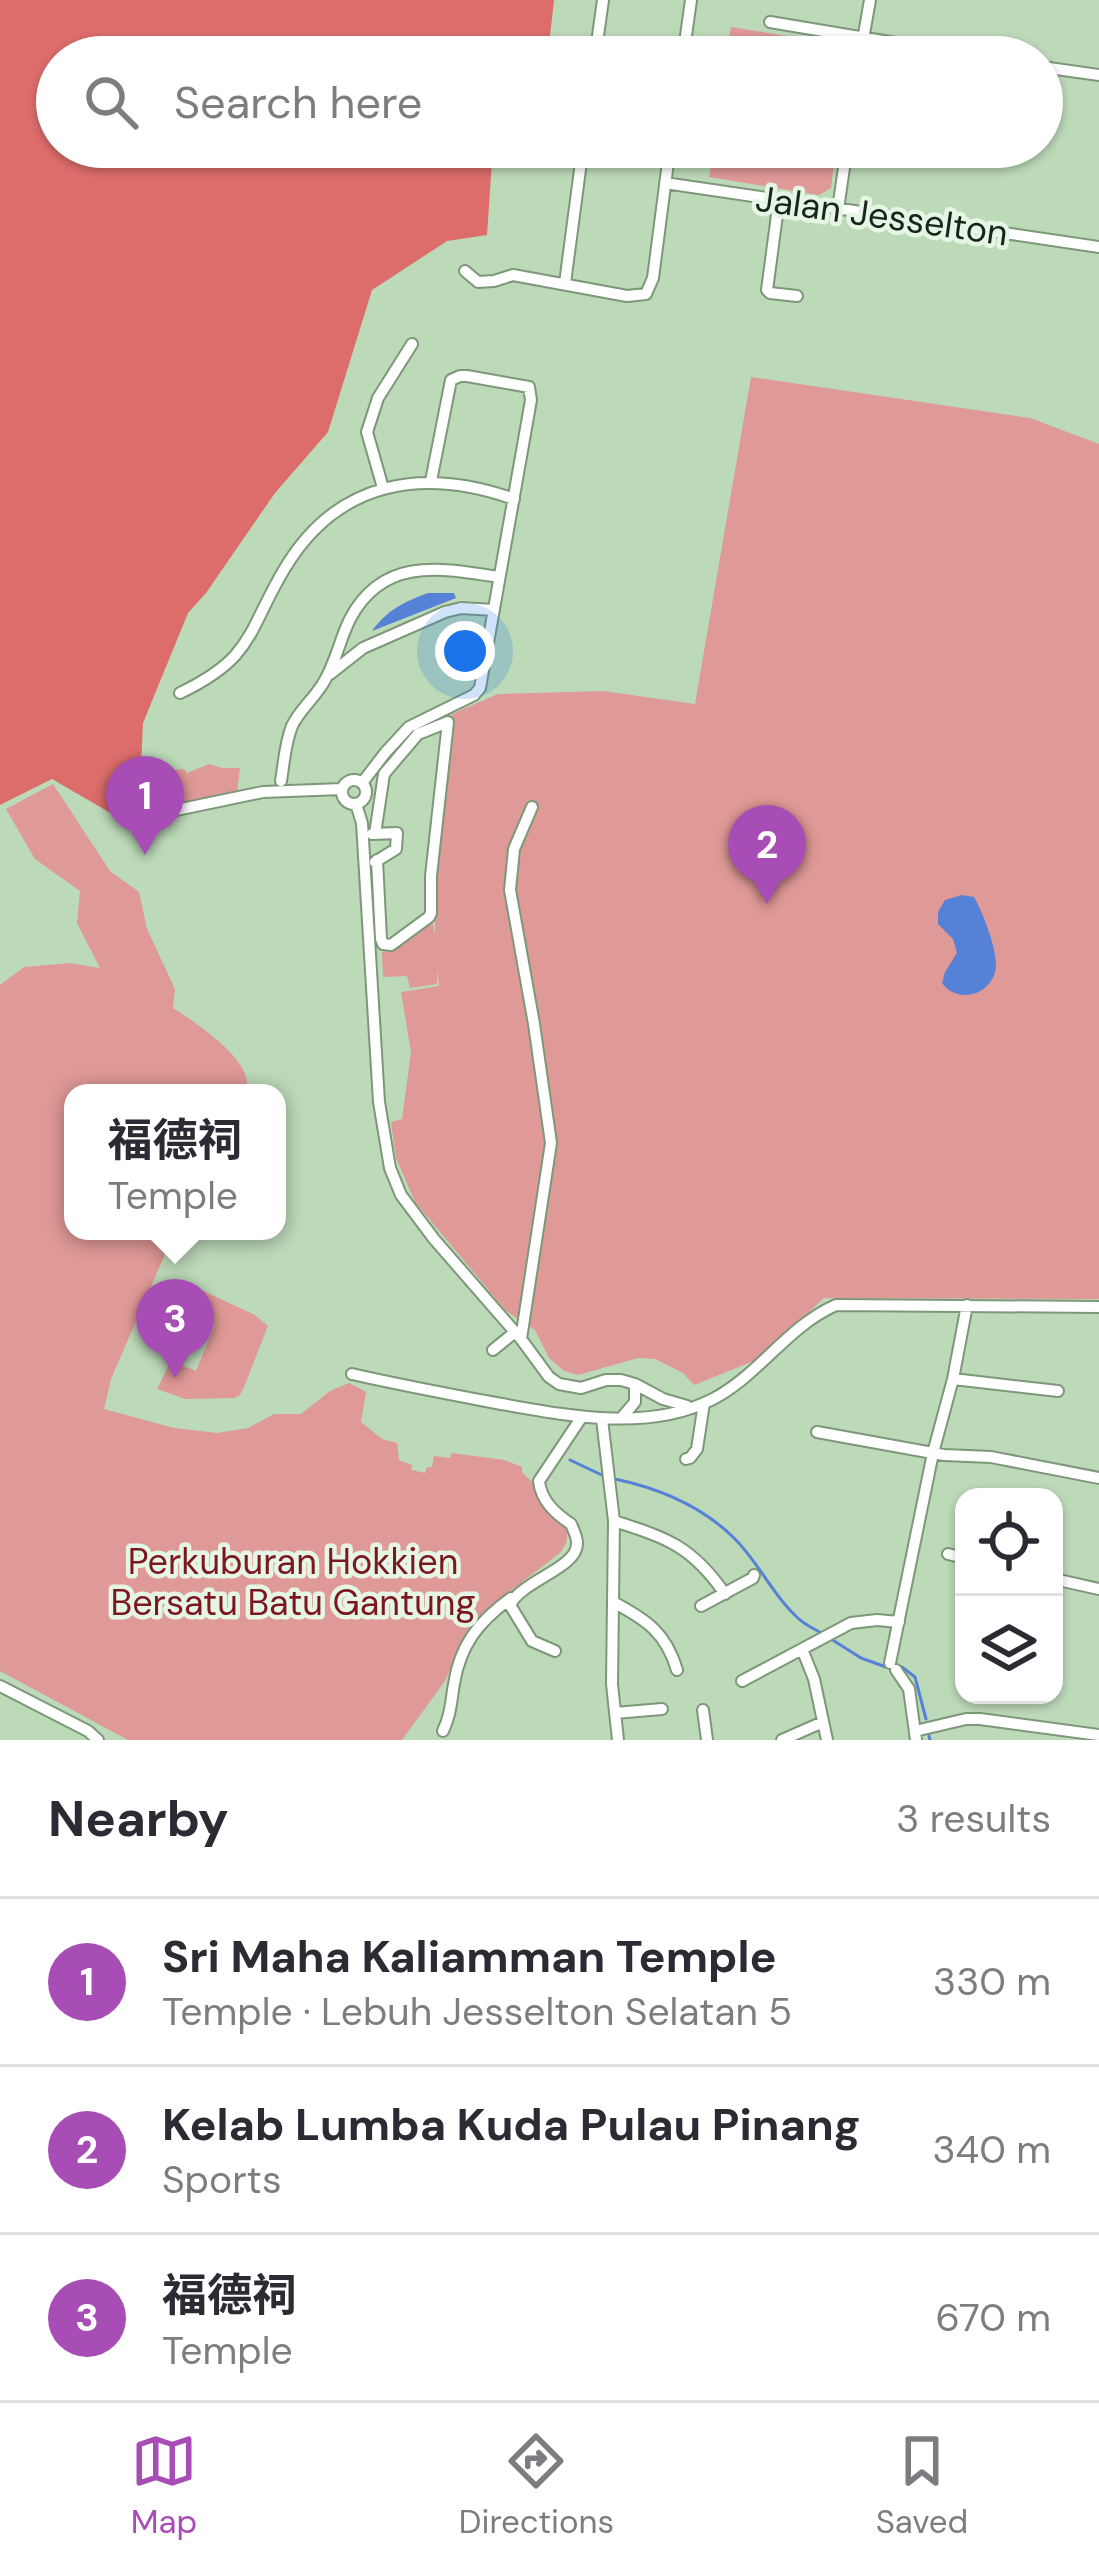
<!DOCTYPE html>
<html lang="en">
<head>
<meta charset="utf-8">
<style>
	body { margin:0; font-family:"DM Sans","Noto Sans SC",sans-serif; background:#f7f7f7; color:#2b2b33 }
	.controls { position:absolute; right:36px; bottom:36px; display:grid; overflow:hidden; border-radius:24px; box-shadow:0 3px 9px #0004 }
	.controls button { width:108px; height:108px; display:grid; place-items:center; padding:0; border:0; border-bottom:3px solid #e1e1e2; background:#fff; color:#2b2b33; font:60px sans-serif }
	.you { position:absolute; left:465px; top:651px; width:42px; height:42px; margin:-30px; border:9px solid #fff; border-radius:50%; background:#1a73e8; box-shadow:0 0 0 18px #1a73e833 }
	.badge { display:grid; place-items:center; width:78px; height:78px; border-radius:50%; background:#a84cb6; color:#fff; font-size:39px; font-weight:700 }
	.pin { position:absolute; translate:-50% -99px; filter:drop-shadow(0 3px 6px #0008) }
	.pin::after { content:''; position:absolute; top:63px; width:42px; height:36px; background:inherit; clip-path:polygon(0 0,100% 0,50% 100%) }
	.popup { position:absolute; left:64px; top:1084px; width:222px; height:156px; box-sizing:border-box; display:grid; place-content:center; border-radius:24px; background:#fff; filter:drop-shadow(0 3px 9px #0005); font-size:39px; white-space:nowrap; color:#7c7c81 }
	.popup b { font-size:45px; color:#2b2b33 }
	.popup::after { content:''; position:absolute; left:50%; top:100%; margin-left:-24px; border:24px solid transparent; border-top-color:#fff }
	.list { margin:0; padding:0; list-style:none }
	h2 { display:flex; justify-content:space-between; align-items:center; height:156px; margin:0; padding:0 48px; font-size:51px }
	h2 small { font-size:39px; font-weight:400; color:#7c7c81 }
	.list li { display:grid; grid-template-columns:78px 1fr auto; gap:36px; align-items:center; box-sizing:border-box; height:168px; padding:0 48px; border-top:3px solid #e1e1e2 }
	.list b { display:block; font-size:45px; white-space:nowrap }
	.list p { margin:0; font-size:39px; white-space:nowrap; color:#7c7c81 }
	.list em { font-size:39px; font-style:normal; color:#7c7c81 }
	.icon { flex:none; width:66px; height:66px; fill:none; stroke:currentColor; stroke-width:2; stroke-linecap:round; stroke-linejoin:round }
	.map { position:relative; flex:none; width:1099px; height:1740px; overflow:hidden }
	.search { position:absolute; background:#fff; box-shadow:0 3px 9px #0004; left:36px; right:36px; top:36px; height:132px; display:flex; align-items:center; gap:30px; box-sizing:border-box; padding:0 42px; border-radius:66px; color:#7c7c81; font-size:45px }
	.sheet { height:660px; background:#fff }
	nav { display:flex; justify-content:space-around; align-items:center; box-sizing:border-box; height:168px; border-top:3px solid #e1e1e2; background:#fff; font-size:33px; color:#7c7c81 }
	nav a { display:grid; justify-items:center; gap:6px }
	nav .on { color:#a84cb6 }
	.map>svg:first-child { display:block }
	.green { fill:#df9996 }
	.forest { fill:#dc6d6b }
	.water { fill:#5581d7 }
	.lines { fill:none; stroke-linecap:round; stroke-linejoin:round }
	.stream { stroke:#5581d7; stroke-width:3 }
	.minor-casing { stroke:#7c9879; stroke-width:14 }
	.minor { stroke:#fff; stroke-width:10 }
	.labels { text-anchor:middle; stroke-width:9; stroke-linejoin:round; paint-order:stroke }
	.street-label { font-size:36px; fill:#1a2519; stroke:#e6f6e5 }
	.park-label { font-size:36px; fill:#7c161f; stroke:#e6f6e5 }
</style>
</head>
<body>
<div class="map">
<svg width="1099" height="1740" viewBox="0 0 1099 1740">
	<rect width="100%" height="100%" fill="#bcd9b8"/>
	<path class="green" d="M731,27L850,46L849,57H726Z
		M714,147H836L831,188L819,195L709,177Z
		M751,377L1030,418L1099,444V1299L824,1298L756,1360L694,1385L683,1373L655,1359L638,1358L578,1375L564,1371L549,1358L535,1330L506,1311L415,1202L396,1158L391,1122L402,1119L411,1052L401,992L439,986L437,969V984L410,988L407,976L383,977L382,952L389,951L432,920L435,935L434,874L452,714L498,694L603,691L695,704Z
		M209,764L222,768H240L237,792L178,803L172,770L184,769L187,773Z
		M53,784L110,871L139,892L147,929L175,989L173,1008C194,1021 237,1051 245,1074C247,1077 248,1089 248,1093H73V1231H175L111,1379L104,1409L174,1428L217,1433L248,1428L274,1414H301L330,1391L349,1383L366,1392L361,1422L382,1439L397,1443L399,1460L412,1465L411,1470L425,1473L427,1467H432L434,1456L450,1458L452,1453L504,1460L522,1467V1472L533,1483L543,1504L567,1526V1541L561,1552L508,1593L465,1636L445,1681L402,1740H128L0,1671V985L24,967L70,963L100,968L77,923L80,891L35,859L6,809Z
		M199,1289L255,1315L268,1326L244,1387L240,1395L234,1398L185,1399L157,1389L171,1361L196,1371L215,1324L191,1313Z"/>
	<path class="forest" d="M0,0H554L549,45L500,41L498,57H57V147H493L487,235L447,241L372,290L328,432L275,493L206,593L188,613L143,723L138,829L52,779L0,805Z"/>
	<path class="water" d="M428,593H454L456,598L372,631C387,610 404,602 428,593Z
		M962,895L974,897C983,913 1000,955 995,972C988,997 956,1003 942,983L945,972L957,953L953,939L938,924V912L945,900Z"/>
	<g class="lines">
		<path class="stream" d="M570,1460L606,1477
			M615,1479C658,1488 701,1506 733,1537C758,1561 773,1596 799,1619C805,1625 815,1629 823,1634
			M831,1639L861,1658L886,1667
			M902,1667L915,1677L926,1719
			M929,1736L930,1740"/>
		<defs>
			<path id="minor" d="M770,22L979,57
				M595,57L603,0
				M683,57L691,0
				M860,57L870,0
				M1042,67L1099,75
				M665,183L1099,247
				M779,200L767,290L770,293L797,296
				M838,209L847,147
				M465,271L478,282L494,281L513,275L627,296L646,294L653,278L670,147
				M565,283L583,147
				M383,488L367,432L378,398L412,344
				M330,674L363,648L445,612L461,608L494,610
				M180,693C255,657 247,631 285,568C338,480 423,467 514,499
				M342 792a12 12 0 1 1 24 0a12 12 0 1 1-24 0Z
				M281,781C284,763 285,743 292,726C300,709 316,697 325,680C336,661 340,639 350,619C383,556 441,568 499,577
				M362,783L385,753L409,727L474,695L480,688L531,400L529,387L467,376H460L451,380L431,481
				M159,800L167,798L168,813
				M356,804L362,823L379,1102L390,1168L401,1195L434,1239L521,1339L549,1377L559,1384L581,1388L606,1380H621L635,1384L663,1399L687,1406
				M162,813L263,792L342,789
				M372,834L397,833L396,849L375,862
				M375,834L384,774L418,734L448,722L431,876V913L429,917L391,945L383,944L381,939L377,860
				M521,1339L551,1143L534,1024L510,890L514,849L532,807
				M493,1350L515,1332
				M352,1374C400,1385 448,1394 496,1403C564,1415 647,1433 713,1399C759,1375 788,1326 836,1305L1099,1307
				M953,1379L1058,1391
				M623,1416L635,1402V1384
				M602,1419L614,1521L612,1684L618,1740
				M817,1432L944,1455L991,1457L1099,1478
				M686,1459L690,1458L697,1449L704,1403
				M614,1521C667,1538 692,1546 725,1594
				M948,1554L964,1558
				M1054,1579L1099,1589
				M613,1602C647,1620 666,1633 677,1670
				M701,1606L753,1578L754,1575
				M802,1649L814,1679L827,1740
				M555,1651L532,1641L510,1605C521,1581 577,1568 577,1544C578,1539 573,1529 571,1524C556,1514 541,1501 539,1481L581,1418
				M890,1663L933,1453L953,1379L967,1305
				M896,1670L909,1689L916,1740
				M742,1681L851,1623L877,1620L899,1622
				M0,1686L88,1731L98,1740
				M703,1710L707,1740
				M615,1713L662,1709
				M443,1731C451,1714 451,1701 454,1684C460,1645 479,1621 511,1598
				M915,1731L966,1719H980L1099,1735
				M782,1740L823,1722"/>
		</defs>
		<use href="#minor" class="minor-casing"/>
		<use href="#minor" class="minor"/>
	</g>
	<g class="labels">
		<g class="street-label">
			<text transform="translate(882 215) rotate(8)" y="13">Jalan Jesselton</text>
		</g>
		<g class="park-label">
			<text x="293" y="1574">Perkuburan Hokkien<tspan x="293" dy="41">Bersatu Batu Gantung</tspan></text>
		</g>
	</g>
</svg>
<div class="controls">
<button><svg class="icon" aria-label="locate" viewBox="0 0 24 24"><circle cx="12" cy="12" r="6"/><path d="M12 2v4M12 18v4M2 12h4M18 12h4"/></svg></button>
<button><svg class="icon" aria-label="layers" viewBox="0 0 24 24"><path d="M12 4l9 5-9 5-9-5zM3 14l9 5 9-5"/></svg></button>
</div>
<div class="you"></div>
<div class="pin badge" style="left:145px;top:855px">1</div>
<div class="pin badge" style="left:767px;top:904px">2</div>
<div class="pin badge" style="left:175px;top:1378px">3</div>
<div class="popup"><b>福德祠</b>Temple</div>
<div class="search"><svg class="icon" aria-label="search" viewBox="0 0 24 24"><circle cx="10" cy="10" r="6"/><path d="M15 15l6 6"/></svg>Search here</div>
</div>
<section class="sheet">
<h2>Nearby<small>3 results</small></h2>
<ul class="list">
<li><span class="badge">1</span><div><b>Sri Maha Kaliamman Temple</b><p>Temple · Lebuh Jesselton Selatan 5</p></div><em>330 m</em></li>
<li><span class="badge">2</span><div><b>Kelab Lumba Kuda Pulau Pinang</b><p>Sports</p></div><em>340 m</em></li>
<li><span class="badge">3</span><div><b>福德祠</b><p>Temple</p></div><em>670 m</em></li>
</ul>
</section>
<nav>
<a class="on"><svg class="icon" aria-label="map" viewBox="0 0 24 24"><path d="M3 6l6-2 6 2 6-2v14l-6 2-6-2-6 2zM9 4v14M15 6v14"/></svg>Map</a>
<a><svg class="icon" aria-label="directions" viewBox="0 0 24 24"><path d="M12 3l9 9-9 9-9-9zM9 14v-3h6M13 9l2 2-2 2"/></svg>Directions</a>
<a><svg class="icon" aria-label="saved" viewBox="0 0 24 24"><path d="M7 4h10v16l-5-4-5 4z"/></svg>Saved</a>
</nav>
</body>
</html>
